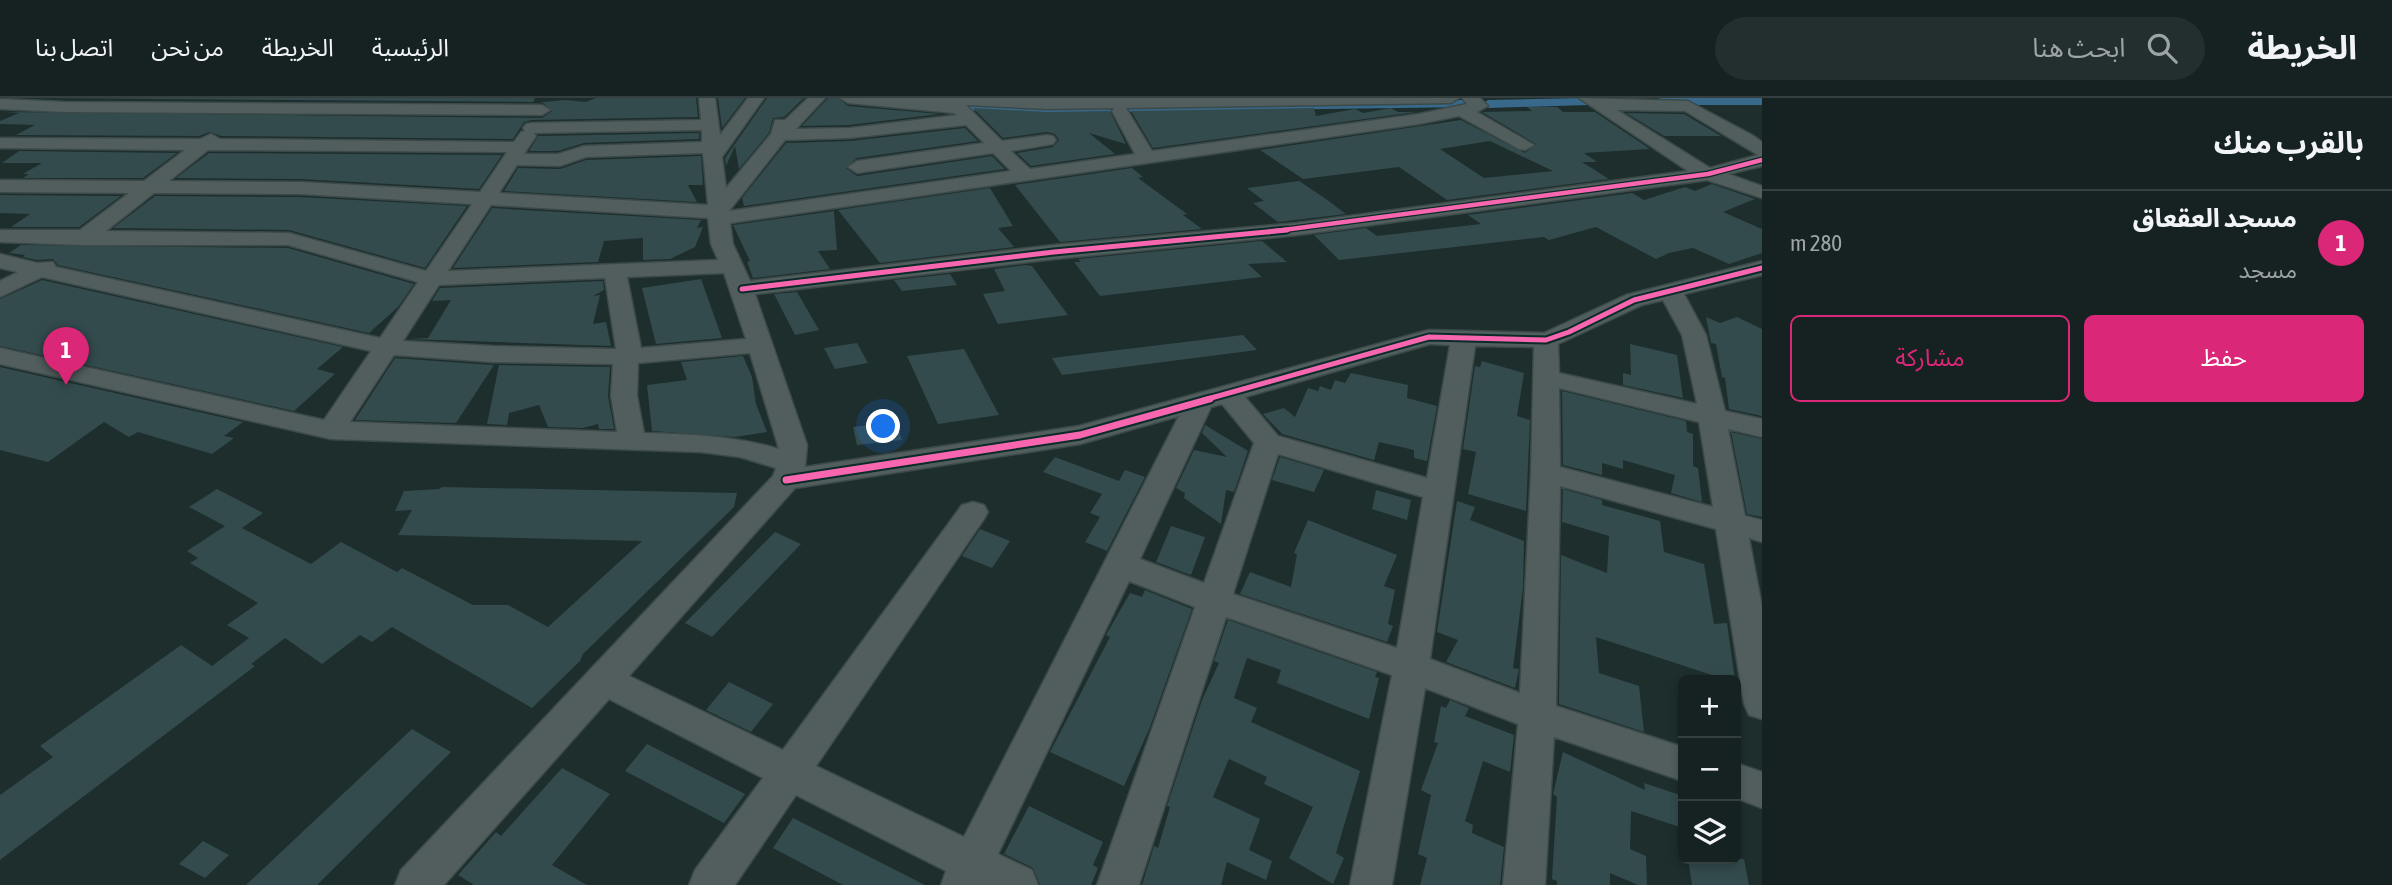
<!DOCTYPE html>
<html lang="ar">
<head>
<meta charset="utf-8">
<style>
	body { margin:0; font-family:"Asap Condensed","Noto Sans Arabic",sans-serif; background:#232f2f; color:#f1f3f6; direction:rtl }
	.controls { position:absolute; right:21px; bottom:21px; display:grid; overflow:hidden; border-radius:10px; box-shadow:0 4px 10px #0003 }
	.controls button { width:63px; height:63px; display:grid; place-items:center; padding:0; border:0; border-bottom:2px solid #353f40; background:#162222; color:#f1f3f6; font:35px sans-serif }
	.you { position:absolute; left:884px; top:329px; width:24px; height:24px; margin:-18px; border:5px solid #fff; border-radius:50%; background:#1a73e8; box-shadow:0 0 0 10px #1a73e833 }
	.badge { display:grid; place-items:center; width:46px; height:46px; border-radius:50%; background:#db2777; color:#fff; font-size:23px; font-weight:700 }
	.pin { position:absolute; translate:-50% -58px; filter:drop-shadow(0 2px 4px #0008) }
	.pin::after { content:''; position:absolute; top:37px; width:24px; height:21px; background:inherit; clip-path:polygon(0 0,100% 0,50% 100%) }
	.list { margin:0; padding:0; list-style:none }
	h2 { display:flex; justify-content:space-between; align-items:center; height:91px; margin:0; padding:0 28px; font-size:30px }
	h2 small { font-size:23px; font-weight:400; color:#9ea4a5 }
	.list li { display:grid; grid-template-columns:46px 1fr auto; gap:21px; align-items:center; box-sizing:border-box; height:105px; padding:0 28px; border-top:2px solid #353f40 }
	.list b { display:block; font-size:26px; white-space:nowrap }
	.list p { margin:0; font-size:23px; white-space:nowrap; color:#9ea4a5 }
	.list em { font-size:23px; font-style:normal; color:#9ea4a5 }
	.actions { display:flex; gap:14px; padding:21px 28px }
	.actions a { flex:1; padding:16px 0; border:2px solid #db2777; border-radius:10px; text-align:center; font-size:24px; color:#db2777 }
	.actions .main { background:#db2777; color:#fff }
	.icon { flex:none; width:38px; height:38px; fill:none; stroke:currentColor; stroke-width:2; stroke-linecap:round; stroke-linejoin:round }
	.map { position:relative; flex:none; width:1762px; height:787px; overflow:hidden; direction:ltr }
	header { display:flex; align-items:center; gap:42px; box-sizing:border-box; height:98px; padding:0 35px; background:#162222; border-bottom:2px solid #353f40 }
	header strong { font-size:33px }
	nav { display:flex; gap:38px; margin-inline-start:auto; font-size:24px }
	.search { width:490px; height:63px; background:#232f2f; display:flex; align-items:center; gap:18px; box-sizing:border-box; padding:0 24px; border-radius:38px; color:#9ea4a5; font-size:26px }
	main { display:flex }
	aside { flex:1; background:#162222 }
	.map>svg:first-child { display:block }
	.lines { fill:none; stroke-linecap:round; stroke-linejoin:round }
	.canal { fill:#38698a; fill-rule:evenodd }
	.building { fill:#334b4d; fill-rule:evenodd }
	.minor-casing { stroke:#3b4a48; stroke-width:3 }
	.minor { fill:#515e5d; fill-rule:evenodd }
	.cycleway-far2-casing { stroke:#0b2b29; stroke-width:7 }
	.cycleway-far1-casing { stroke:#0b2b29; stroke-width:9 }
	.cycleway-casing { stroke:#0b2b29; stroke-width:11 }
	.cycleway-far2 { stroke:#f766af; stroke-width:4.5 }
	.cycleway-far1 { stroke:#f766af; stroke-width:5 }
	.cycleway { stroke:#f766af; stroke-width:7 }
</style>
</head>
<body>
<header>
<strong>الخريطة</strong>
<div class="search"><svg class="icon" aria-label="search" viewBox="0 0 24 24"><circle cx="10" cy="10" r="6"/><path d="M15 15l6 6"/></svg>ابحث هنا</div>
<nav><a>الرئيسية</a><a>الخريطة</a><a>من نحن</a><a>اتصل بنا</a></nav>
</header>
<main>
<aside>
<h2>بالقرب منك<small></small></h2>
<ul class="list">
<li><span class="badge">1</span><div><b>مسجد العقعاق</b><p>مسجد</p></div><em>280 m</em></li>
</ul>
<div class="actions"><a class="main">حفظ</a><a>مشاركة</a></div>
</aside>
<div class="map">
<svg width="1762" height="787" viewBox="0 0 1762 787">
	<rect width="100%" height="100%" fill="#1d2e2d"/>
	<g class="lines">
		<path class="canal" d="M1583,0L1589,4L1588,7L1488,10L1482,6L1488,2Z
			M1660,0H1762V7H1655L1654,4Z
			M1464,2L1470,6L1469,9L1042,15L939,11L933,7L939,3L1042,7Z"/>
	</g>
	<path class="building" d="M35,0H535L533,4Z
		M596,0H696L698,19L532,22L524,24L513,41L221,38L210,34L199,38L16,37L35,27L0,26V23L19,15L6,14L542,20L552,13L542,4L565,2L586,4Z
		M718,0H745L722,30Z
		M767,0H804L784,19L773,20L769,35L739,71L735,48L726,68L725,60Z
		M828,0H838L848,8L940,16L850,27L802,28Z
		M1527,9H1557L1563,14H1595L1650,51L1584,55L1597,64H1582L1609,81L1447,102L1399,69L1303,81L1260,52L1461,22L1525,55L1536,46L1482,14L1532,13ZM1490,43L1553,73L1484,80L1440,51Z
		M973,10L1047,14L1110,13L1126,46L1089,35L1115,56L1031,68L1017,55L1053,49L1059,42L1055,36L1047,34L1003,40Z
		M1314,10L1316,18L1355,11L1363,15L1391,10L1398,14H1416L1153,50L1131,13Z
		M1626,15L1684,16L1721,38H1664Z
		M965,30L978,43L857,60L846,70L857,78L992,58L1005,71L744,108L742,100L786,45L850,43Z
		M699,35V41L584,45L558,53H529L538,38Z
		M19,53L177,55L143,80H23L29,76H23L42,65H2Z
		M209,55L502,57L479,91L300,81L176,80Z
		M701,58L703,87H688L697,104L504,93L518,70L560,71L586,62Z
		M1132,70L1143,79L1138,80L1187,116L1183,117L1202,131L1060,144L1015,87Z
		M1299,83L1326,101L1346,116L1278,124L1253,105L1264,103L1247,90Z
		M1712,86L1755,101L1723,114L1762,131V155L1729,166L1693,150L1669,155L1656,161L1596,129L1549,142L1544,139L1339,162L1314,137L1366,130L1377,138L1481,126L1468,117L1632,95L1644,102L1685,89L1695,93Z
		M990,90L1013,128L998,130L1014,149L880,165L838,112Z
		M0,97L121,98L79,129H11L30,116L0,115Z
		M155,98L300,99L467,108L425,170L289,132L113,130Z
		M492,110L701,122L697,130L703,129L695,149L670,161L643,162V140L604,143L598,164L453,170Z
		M834,113L837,152L818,153L830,171L753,180L747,164L750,163L733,127Z
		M1262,143L1287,164L1248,166L1262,179L1100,198L1074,164H1081L1078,161Z
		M21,147L288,150L414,186L398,209L369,235L58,167L53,161L37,162L23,159L25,157L9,155Z
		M1026,167L1032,168L1068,217L998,226L983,196L1005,193L994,171Z
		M950,176L957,187L902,193L894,182Z
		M701,181L722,240L656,246L642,190Z
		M42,182L343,249L317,271L335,276L294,313L0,248V201Z
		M603,183L604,192L593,198L600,197L593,226L606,224L611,248L408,241L428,240L451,202L432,203L440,190Z
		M797,194L819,232L795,237L774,196Z
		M1706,219L1720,225L1737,219L1762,231V318L1729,311L1725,280L1722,279L1716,246L1711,245Z
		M1243,237L1257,252L1062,277L1052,260Z
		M857,245L868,265L835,271L824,250Z
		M1630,246L1677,257L1683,300L1623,287V275L1631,277Z
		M964,251L999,317L938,326L907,258Z
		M743,258L752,279L756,306L767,334L735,339L652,333L647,287L687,282L681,264Z
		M395,260L492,267H494L456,325L355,322Z
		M1482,263L1524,275L1517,318L1530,322L1526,413L1468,396L1476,354L1463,351L1475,268L1480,269Z
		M499,267L610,269L608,298L614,331H599L598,326L583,330L548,329L539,307L509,315L507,327L487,326Z
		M0,269L243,324L224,338L234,340L212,356L138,334L129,339L104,324L48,364L0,352Z
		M1351,275L1408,287L1407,300L1437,308L1427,363L1414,360V352L1379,344L1374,362L1282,336L1263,316L1284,310L1295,319L1308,290L1318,293L1320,288L1331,292L1335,282L1345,285Z
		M1562,293L1686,323L1687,334L1693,336V368L1698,370L1702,404L1671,395L1675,377L1623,362V371L1602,365V377L1563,367Z
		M896,324L902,342L857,347L853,329Z
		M1205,327L1248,353L1234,394L1226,392L1221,426L1184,400L1185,395L1176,390L1194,352L1227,359L1202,335Z
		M1731,334L1762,341V419L1747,416Z
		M1055,359L1119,383L1125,372L1145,379L1107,453L1085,444L1100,419L1090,415L1102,396L1043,374Z
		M1280,359L1324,372L1314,394L1272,382Z
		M442,389L737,395L734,409L583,556L580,563L532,610L392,529L372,544L360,537L322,566L285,540L251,566L255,568L0,762V697L53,659L40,648L181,547L212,568L249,540L227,527L258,505L190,465L198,460L187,453L225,428L189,409L217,391L263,415L242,430L311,466L341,444L397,474L402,470L473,507H508L548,529L642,443L398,437L412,412L395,413L404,393L439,391Z
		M1563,391L1602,402V407L1660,423L1664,454L1704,466L1714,526L1727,525L1735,582H1727L1596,539L1599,575L1639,588L1644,634L1559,606L1561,457L1607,475L1609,438L1562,424Z
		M1376,392L1411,402L1407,422L1372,411Z
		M1457,403L1475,409L1470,422L1524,443L1523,490L1513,570L1519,571L1515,590L1446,564L1458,542L1437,534Z
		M1308,422L1397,457L1384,488L1395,492L1388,526L1393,528L1387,544L1240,496L1250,474L1291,489L1297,456L1294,455Z
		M1171,428L1205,439L1191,477L1156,464Z
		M980,431L1010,443L992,470L962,458Z
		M775,434L801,446L712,539L685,525Z
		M1145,492L1192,511L1150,629L1124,688L1050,654L1110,539L1106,537L1130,495L1142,499Z
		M1228,522L1377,574L1375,579L1379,580L1369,621L1277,585L1281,572L1247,560L1234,600L1257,610L1251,624L1360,673L1336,755L1344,760L1333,786L1289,760L1313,709L1264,686L1267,679L1229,661L1213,699L1260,721L1249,752L1272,763L1266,782L1227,764L1221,787H1142L1154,748L1158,750L1170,709L1167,708L1202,602L1219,565L1214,563Z
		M729,584L773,606L751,634L706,612Z
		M1450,602L1469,610L1465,618L1514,637L1510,674L1483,663L1465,723L1473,727L1472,735L1504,749L1500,787H1420L1427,760L1418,756L1431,697L1421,692L1438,645L1434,644L1441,608L1446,610Z
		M412,631L451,654L317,787H246Z
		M647,646L745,696L724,725L625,673Z
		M1563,654L1645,692L1644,685L1683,698V730L1631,713L1630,751L1646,758L1647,787H1638L1610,775V787H1557V783L1552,781L1557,699L1553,696Z
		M562,670L610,696L552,767L587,787H474L458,777L496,734L501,738Z
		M1029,708L1103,744L1093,767L1098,770L1091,787H1040L1033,770L1004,756Z
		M793,720L925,787H843L773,750Z
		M203,743L229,757L205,780L179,766Z
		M1688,761H1744L1749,787H1692Z"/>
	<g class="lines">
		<defs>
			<path id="minor" d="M699,0H715L720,37L748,0H764L722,59L726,90L771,36L775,22H785L808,0H825L796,31L850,30L957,17L954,15L848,5L840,0H1459L1451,5L1126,10L1152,53L1419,16L1467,6L1462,0H1480L1488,8L1477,14L1534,47L1525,52L1519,51L1459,18L1419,26L730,125L733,146L750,183L1054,147L1297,125L1688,73L1579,0L1688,3L1752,37L1762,44V68L1728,76L1762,88V100L1707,82L1297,137L1054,161L755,196L807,347L805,369L1079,328L1429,232L1544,235L1626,197L1762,163V177L1684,196L1706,237L1725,313L1762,321V339L1728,331L1745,418L1762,422V444L1749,440L1762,509V621L1749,617L1744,606L1716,431L1560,388L1556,608L1683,649V683L1554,639L1545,787H1503L1518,626L1425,590L1392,787H1350L1392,577L1226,519L1139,787H1097L1195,509L1129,483L998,756L1032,772L1038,787H941L946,773L796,697L735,787H689L695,772L763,680L609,601L444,787H395L401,772L773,378L776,370L740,359L701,354L331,341L0,266V250L324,322L371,253L42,179L0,199V183L18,174L0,170V156L37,165L53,164L56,169L380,240L418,184L288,147H82L0,144V132H80L129,95L0,94V82L144,83L185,52L0,50V40L200,41L211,36L220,41L514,44L521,34L525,33L523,30L526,26L532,25L701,22ZM966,7L1047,11L1114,10L1112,13L1135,56L1030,71L1011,53L1053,46L1056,42L1053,38L1047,37L1002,43ZM1617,12L1685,13L1758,57L1710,70ZM966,27L984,45L857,63L848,69L857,75L993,55L1011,73L729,113L785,42L850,40ZM702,32V44L584,48L558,56H524L536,38L534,35ZM208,52L507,54L480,94L300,84L169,83ZM703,55L708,107L499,95L517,67L560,68L586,59ZM154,95L300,96L472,106L426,173L289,135L106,133ZM491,107L708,120L711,146L718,162L448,173ZM724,175L746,241L641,250L627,179ZM605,180L616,251L492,248L403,243L439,187ZM1663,202L1682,237L1697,306L1559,275L1558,246L1642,207ZM1430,246L1450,247L1427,380L1278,338L1245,299ZM1475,248L1534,249L1531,375L1520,595L1430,561ZM750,255L779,351C734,338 691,336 644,335L637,298L638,265ZM394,257L492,264L613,266L611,298L617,334L350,324ZM1559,290L1699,324L1713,409L1560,369ZM1222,306L1254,345L1204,485L1140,461L1211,309ZM1179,318L964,739L816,668L984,421L988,414L984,407L973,404L962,407L783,652L629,578L795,390L1080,346ZM1278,356L1423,399L1397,550L1233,496Z
				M0,1L65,4L542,7L550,12L542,17L65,14L0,11Z
				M1736,665L1762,674V710L1736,700Z"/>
		</defs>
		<use href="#minor" class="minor-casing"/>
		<use href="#minor" class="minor"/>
		<defs>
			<path id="cycleway-far2" d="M1268,134L1708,76L1762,62"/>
			<path id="cycleway-far1" d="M742,191L1054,154L1287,132
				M1204,302L1429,239L1546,242L1569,234L1634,202L1762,170"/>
			<path id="cycleway" d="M786,382L1080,337L1210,301"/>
		</defs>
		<use href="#cycleway-far2" class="cycleway-far2-casing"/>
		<use href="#cycleway-far1" class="cycleway-far1-casing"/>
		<use href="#cycleway" class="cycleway-casing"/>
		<use href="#cycleway-far2" class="cycleway-far2"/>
		<use href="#cycleway-far1" class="cycleway-far1"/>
		<use href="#cycleway" class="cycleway"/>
	</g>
</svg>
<div class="controls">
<button>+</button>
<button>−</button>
<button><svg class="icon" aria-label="layers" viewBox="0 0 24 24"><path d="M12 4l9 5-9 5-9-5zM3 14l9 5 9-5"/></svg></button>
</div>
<div class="you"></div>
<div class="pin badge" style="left:66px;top:287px">1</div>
</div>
</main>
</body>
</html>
